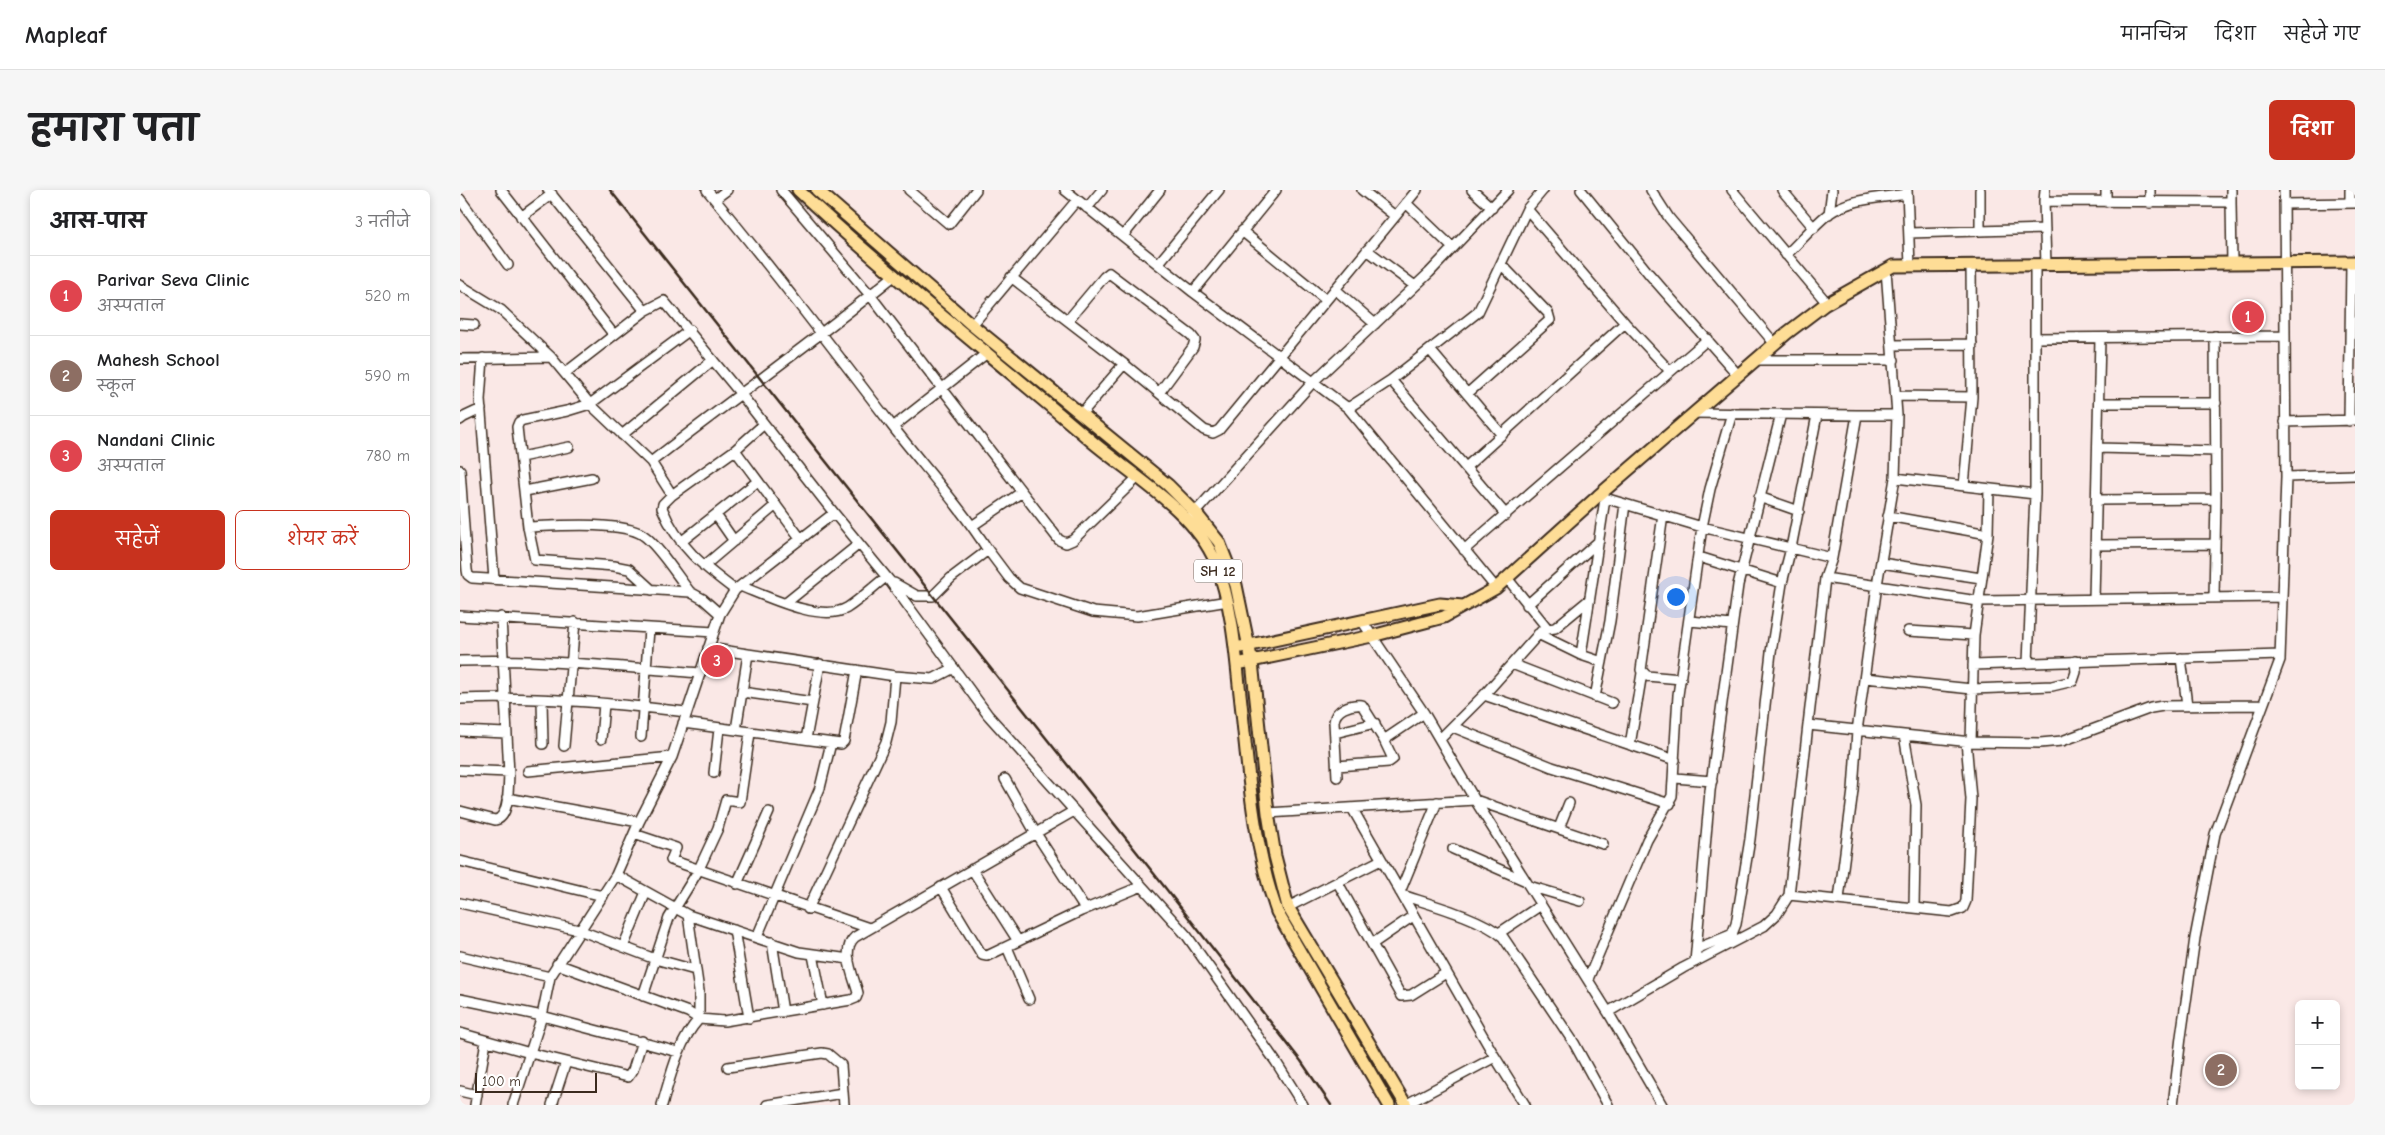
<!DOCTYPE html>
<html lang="hi">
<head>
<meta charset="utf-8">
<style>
	body { margin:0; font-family:"Comic Neue","Playpen Sans Deva",sans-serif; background:#f6f6f6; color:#202124 }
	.controls { position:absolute; right:15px; bottom:15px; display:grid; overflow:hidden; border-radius:8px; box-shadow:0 2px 8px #0003 }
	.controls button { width:45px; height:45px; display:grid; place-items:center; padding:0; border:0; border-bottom:1px solid #e0e0e0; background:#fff; color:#202124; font:25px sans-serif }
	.scale { position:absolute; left:15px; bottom:12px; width:122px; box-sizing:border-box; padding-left:5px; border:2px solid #3b2a1e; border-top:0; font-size:14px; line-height:18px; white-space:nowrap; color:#3b2a1e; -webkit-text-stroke:4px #fff; paint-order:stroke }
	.you { position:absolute; left:1215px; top:406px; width:18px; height:18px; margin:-12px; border:4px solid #fff; border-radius:50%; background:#1a73e8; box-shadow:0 0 0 8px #1a73e833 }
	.badge { display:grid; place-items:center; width:32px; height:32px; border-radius:50%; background:#c8321e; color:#fff; font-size:16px; font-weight:700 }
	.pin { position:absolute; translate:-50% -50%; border:2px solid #fff; box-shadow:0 1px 5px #0006 }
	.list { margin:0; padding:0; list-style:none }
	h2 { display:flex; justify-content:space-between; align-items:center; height:65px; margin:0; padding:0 20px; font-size:21px }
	h2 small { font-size:16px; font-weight:400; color:#757577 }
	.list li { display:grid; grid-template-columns:32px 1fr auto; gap:15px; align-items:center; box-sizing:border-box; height:80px; padding:0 20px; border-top:1px solid #e0e0e0 }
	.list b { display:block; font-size:19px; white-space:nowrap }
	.list p { margin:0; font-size:16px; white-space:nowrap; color:#757577 }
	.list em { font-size:16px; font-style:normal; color:#757577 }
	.actions { display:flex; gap:10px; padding:15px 20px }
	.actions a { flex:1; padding:11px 0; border:1px solid #c8321e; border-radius:8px; text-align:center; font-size:18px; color:#c8321e }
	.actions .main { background:#c8321e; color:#fff }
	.map { position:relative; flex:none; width:1895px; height:915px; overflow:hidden; border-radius:8px }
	header { display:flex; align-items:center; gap:30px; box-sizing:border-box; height:70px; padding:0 25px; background:#fff; border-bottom:1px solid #e0e0e0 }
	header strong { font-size:24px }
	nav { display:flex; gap:28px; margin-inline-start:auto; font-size:18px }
	.intro { display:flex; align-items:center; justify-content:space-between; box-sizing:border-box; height:120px; padding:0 30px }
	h1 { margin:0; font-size:35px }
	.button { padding:12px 22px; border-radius:8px; background:#c8321e; color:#fff; font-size:18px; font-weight:700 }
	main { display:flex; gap:30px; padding:0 30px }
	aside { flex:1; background:#fff; border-radius:8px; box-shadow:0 2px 8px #0003 }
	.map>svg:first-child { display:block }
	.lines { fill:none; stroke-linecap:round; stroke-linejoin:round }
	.minor-casing { stroke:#3b2a1e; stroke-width:12 }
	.major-casing { stroke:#3b2a1e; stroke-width:15 }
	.minor { stroke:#fff; stroke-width:9 }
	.major { stroke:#fedd96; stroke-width:11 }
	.rail { stroke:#3b2a1e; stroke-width:2.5 }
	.labels { text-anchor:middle; stroke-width:4; stroke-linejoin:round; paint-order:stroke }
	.shield { fill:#fff; stroke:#766a62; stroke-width:1 }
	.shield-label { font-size:14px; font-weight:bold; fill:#3b2a1e }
</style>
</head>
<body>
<header>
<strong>Mapleaf</strong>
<nav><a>मानचित्र</a><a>दिशा</a><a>सहेजे गए</a></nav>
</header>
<div class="intro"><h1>हमारा पता</h1><a class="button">दिशा</a></div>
<main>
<aside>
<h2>आस-पास<small>3 नतीजे</small></h2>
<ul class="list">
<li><span class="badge" style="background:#e0444e">1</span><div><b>Parivar Seva Clinic</b><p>अस्पताल</p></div><em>520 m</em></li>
<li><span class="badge" style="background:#8d6e63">2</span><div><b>Mahesh School</b><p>स्कूल</p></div><em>590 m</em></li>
<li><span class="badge" style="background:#e0444e">3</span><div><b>Nandani Clinic</b><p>अस्पताल</p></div><em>780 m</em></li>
</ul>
<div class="actions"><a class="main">सहेजें</a><a>शेयर करें</a></div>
</aside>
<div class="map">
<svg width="1895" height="915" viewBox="0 0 1895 915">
	<rect width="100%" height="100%" fill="#fae8e6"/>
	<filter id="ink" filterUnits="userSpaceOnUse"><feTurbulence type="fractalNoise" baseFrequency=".02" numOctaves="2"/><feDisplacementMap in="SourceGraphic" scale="10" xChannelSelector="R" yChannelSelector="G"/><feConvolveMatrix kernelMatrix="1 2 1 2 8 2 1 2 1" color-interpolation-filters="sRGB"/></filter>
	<g filter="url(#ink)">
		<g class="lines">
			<defs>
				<path id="minor" d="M41,0L154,145
					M88,0L185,121
					M247,0C311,77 372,157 433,237C465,278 500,316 528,360
					M321,0L410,105L599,350L606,353L613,350L678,287
					M449,0L489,34L516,0
					M605,0L733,102L816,0
					M902,0L935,26
					M1012,0L1032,18
					M1121,0L1190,85L1278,185
					M1191,0L1209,28L1315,154
					M1272,0L1367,113
					M1322,0L1354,38
					M1447,0L1450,76
					M1520,0V41
					M1585,0L1584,11L1771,12L1772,73
					M1646,0V12
					M1690,0V13
					M1771,0V12
					M1824,0L1826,287L1895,285
					M1890,0V13
					M0,9L48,75
					M255,9L267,0
					M1584,11L1586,75
					M946,13L993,58
					M1824,14L1895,13
					M627,18L642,0
					M1067,19L1165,133L1210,181
					M1369,24L1372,0
					M61,27L92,4
					M782,41L866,110
					M1449,43L1585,39
					M663,46L700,0
					M907,60L955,96
					M1326,65C1340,52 1353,36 1368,24C1390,8 1421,8 1447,4
					M698,74L759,0
					M551,87L664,174L744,240L753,243L759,240L957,0
					M0,95L41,120L91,167L130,214L191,272L212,305L203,314L202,318C218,357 243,376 275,400L374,323L429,390L528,525L727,746L816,872L843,915
					M875,99L915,134
					M733,102L888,218L1036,398
					M608,130L644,87L649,83L731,145L735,150L733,157L699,203
					M0,134L14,135
					M512,135L617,10
					M1575,148L1824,146
					M1432,155L1512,154
					M970,160L1042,245
					M23,168L20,210L34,389
					M0,169L91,167
					M1295,170H1434
					M105,183L185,121L204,111L280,203L374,323
					M931,190L1046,325
					M1007,204L1090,130L1088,123L1041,74
					M1436,206L1512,207
					M1639,213H1756
					M888,218L931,190L1018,122L1067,19L1083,0
					M1234,223L1397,225L1372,368L1365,388L1518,411L1820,407
					M621,224L664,174
					M1397,225H1437L1426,80
					M0,230L4,227L21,219
					M1889,231L1891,72
					M1825,232L1895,230
					M433,237L527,163
					M162,245L253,170
					M1638,258L1756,261
					M275,260L341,349
					M61,267L109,257
					M191,272C272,209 356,150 435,85
					M1006,277L1165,133
					M0,280L7,380L8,385L12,388L230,402L243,409L260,424
					M1435,288L1575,304
					M1504,296L1512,207L1511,75
					M1529,299L1528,344L1514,445L1511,552L1580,553L1602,551L1691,518L1703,516L1802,515
					M65,301L132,288
					M212,305L275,260L304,234
					M1138,306L1242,337L1372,368
					M1299,307L1339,321
					M1636,310L1756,309
					M256,325L274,351
					M1203,325L1181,480L1187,486L1221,489
					M1428,326L1528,344
					M731,327L853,192L969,83L1048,0
					M512,336L562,302
					M68,337C94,336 162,331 183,345C198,355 218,387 230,402
					M221,352L298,291
					M1635,355L1755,354
					M1004,360L1248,149
					M1239,367L1322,393
					M1421,373L1521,388
					M244,376L316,315
					M1047,388L1088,439L1095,438L1129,410
					M1365,388L1348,535L1511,552
					M434,393L457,406H473L491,388L528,360L549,388L560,398L633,422L677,426L768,411
					M280,396C306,406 361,433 387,418C401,409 413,397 426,387
					M192,400L169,379L154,376L75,370L68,337L57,237L59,232L63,230L107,221L130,214L230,140
					M1754,408L1756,309L1755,146
					M1634,409L1640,148
					M326,413L399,354
					M1067,415L1139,351
					M0,426L254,442
					M902,431L964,523L1015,610L1148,822L1202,915
					M1230,431L1272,435
					M1448,441L1514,445
					M1078,444L1121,465L1142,472
					M248,458L435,486L473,489L494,478
					M1121,465L1145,309
					M1721,468L1727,515
					M0,471C80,468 159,477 239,483
					M1568,473L1575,304V75
					M1052,474L1152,513
					M1513,475L1820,465
					M1405,488L1512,499L1592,496L1613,491L1616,482L1615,471
					M282,502L353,512
					M1024,505L1215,570
					M1135,507L1150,431L1165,314
					M0,509C75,506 151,513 226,522
					M82,510L83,554
					M223,533L381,554L384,551L397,480
					M993,537L1092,577L1210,614
					M276,540L288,464
					M0,541L46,543
					M875,543L915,533
					M1444,545L1456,615L1454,717
					M181,547L189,439
					M141,549L144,514
					M346,549L360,474
					M980,549L1024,505L1085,437
					M924,550L964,523
					M1170,555L1182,483
					M104,556L115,432
					M877,576L929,572L933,569L924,550L902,515C890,514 875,519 874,532L877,587
					M0,580L49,582
					M68,581L212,567
					M254,583L259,539
					M1215,588L1252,591
					M545,589L575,642L625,719
					M47,608L179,632
					M892,618L1035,867L1065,915
					M0,621L35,630C50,628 48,596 49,584L41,427
					M808,623L1015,610L1143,654
					M1099,638L1109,613
					M174,644L216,658L211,670L409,738
					M993,659L1066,691
					M0,671L143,706
					M512,679L558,751
					M156,685L228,725L339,762L389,769
					M878,693L941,806L951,805L986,783
					M277,694L309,622
					M1069,696L1120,711
					M481,697L522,765L527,766L621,721L682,696
					M940,702L977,612
					M942,705C969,714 1022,728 1043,747L1114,853L1148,915
					M1329,705L1492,722L1503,718L1506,711L1511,609L1506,551
					M1379,709L1393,600L1397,541L1417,395L1435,288L1437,225
					M0,713L119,740L195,769L235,780
					M828,717L921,670
					M348,719L426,552L431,532L435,486
					M274,740L289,828
					M1039,743L1081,715
					M297,747L360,598L371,553
					M312,752L323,822
					M912,754L953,726
					M163,757L186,702
					M547,757L569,809
					M1236,759L1268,746L1272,744L1276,734L1290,649L1311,462L1322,393L1331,358L1357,225
					M353,765L363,815
					M0,766L90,787
					M1235,772L1250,601L1278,395L1321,224
					M97,774L228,822L239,829L264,831L391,810L396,808L398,803C394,787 380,760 395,747L614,621
					M1128,789L1187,650L1212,606L1218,505L1242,337L1250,299L1272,223
					M183,806L209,728L238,681L258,638L266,610L280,612L290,543
					M0,809L82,826L218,862
					M1148,822L1223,778L1304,736L1317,724L1329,705L1348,535
					M0,843L70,863L168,887L173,880L182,851
					M268,877L362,863L368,864L381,875L384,915
					M0,901L17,905
					M15,915L26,851
					M53,915L82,826L90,787L156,685L179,632L212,567L260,424L275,400
					M92,915L106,872
					M202,915C211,885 218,852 239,829V801L228,725
					M307,915L383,903
					M945,915L1035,867
					M1713,915L1721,847L1735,748L1755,644L1820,470L1826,287"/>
				<path id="major" d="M338,0C431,87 532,166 629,249C671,285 734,320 756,373C771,412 775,455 779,495C788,572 791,649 817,722L929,915
					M357,0L512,135L708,295L735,322L759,352L776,395L792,472L808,623L815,666L828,717L946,915
					M781,457L980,414L1003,416
					M777,474L912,446L984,427L1036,398L1138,306L1327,143L1364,115L1433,76L1895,72"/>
			</defs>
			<use href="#minor" class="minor-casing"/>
			<use href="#major" class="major-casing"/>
			<use href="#minor" class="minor"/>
			<use href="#major" class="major"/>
			<path class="rail" d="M150,0L703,695L841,871L871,915"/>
		</g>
	</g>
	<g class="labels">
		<rect class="shield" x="734" y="369.5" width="48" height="23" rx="4"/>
		<g class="shield-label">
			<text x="758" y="386">SH 12</text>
		</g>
	</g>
</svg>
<div class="controls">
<button>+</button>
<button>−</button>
</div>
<div class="scale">100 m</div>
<div class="you"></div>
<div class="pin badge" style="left:1788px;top:127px;background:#e0444e">1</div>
<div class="pin badge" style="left:1761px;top:880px;background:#8d6e63">2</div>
<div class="pin badge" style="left:257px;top:471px;background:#e0444e">3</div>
</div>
</main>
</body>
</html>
